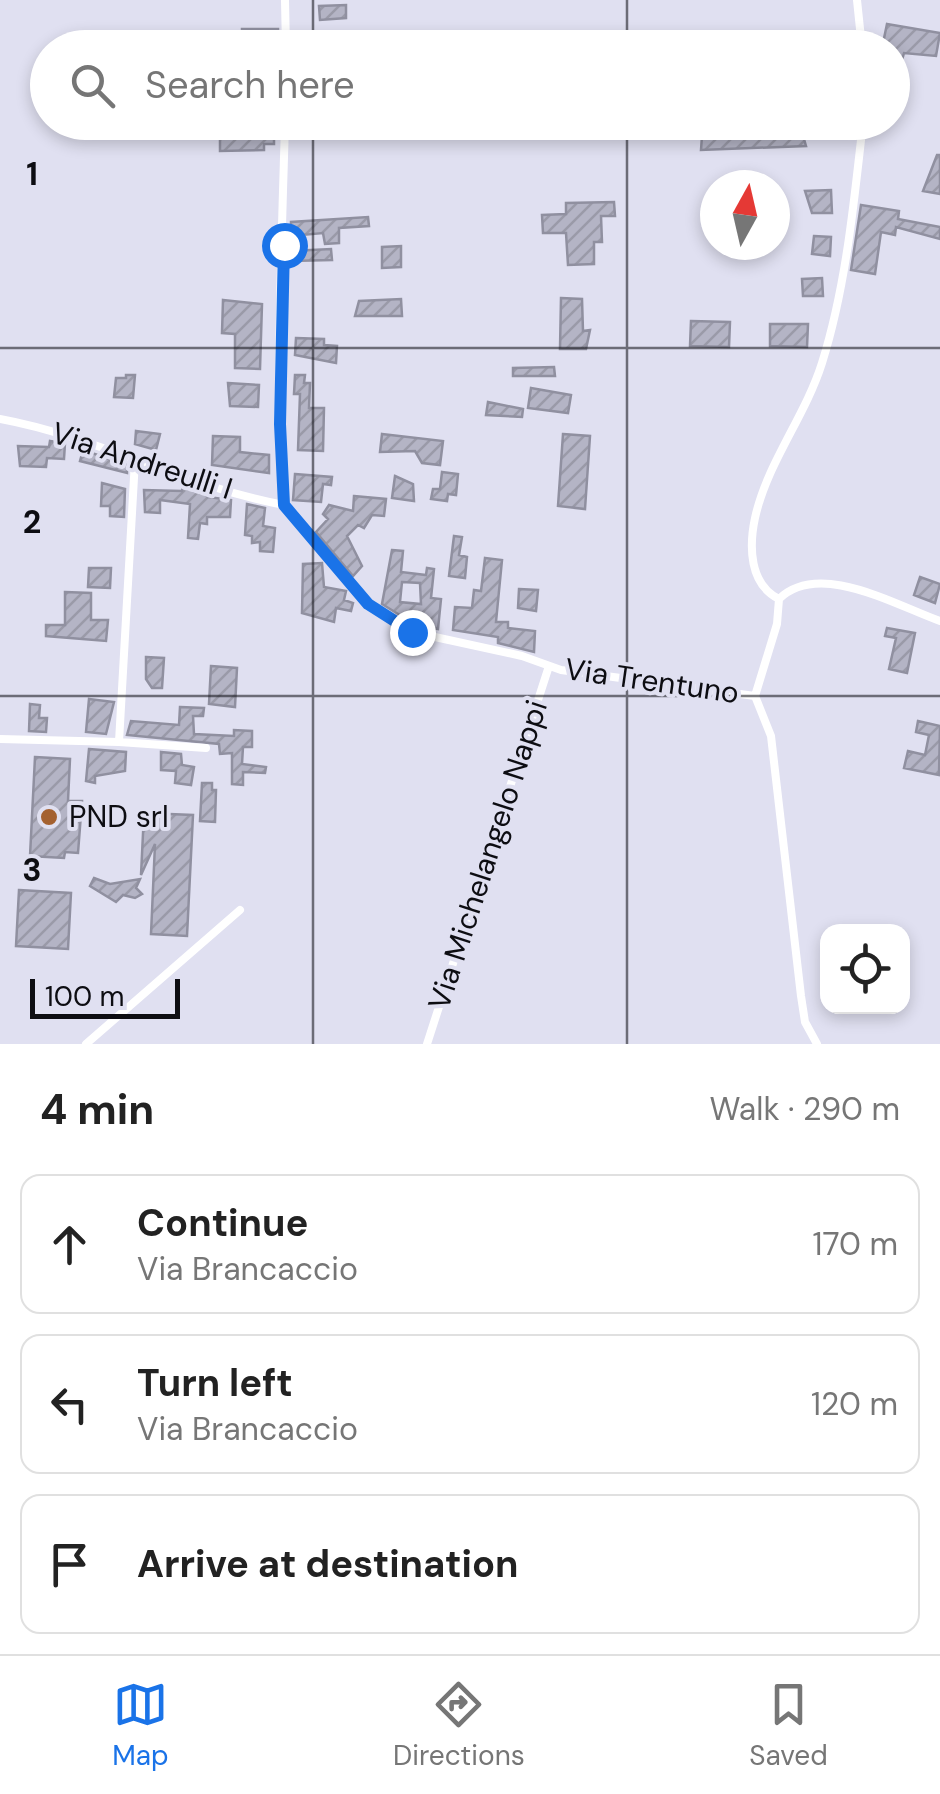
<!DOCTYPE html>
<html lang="en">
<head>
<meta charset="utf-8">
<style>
	body { margin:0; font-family:"DM Sans",sans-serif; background:#f2f2f2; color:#222 }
	.controls { position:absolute; right:30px; bottom:30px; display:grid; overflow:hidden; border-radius:20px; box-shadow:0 5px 15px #0003 }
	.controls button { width:90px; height:90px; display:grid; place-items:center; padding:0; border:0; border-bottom:2px solid #e0e0e0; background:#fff; color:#222; font:50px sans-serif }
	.compass { position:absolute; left:700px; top:170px; width:90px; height:90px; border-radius:50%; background:#fff; box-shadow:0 5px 15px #0003; rotate:8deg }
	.scale { position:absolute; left:30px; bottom:25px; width:150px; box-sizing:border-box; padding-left:10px; border:5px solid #0d0d12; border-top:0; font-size:28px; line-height:35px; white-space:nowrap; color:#0d0d12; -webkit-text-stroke:8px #e0e0f1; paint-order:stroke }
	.stop { position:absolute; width:30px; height:30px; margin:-22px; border:8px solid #1a73e8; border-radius:50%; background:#fff }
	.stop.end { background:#1a73e8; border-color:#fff; box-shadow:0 2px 10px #0008 }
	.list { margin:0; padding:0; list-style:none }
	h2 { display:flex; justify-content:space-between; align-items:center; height:130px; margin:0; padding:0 40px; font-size:42px }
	h2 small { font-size:32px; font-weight:400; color:#767676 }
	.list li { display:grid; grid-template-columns:65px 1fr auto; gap:30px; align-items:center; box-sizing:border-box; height:140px; margin:0 20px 20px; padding:0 20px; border:2px solid #e0e0e0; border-radius:20px }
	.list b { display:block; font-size:38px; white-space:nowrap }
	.list p { margin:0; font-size:32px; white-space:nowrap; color:#767676 }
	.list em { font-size:32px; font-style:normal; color:#767676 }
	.icon { flex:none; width:55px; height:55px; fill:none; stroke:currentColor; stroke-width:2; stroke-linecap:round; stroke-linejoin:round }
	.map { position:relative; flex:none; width:940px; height:1044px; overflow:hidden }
	.search { position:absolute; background:#fff; box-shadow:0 5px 15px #0003; left:30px; right:30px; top:30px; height:110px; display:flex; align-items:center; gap:25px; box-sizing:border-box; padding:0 35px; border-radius:55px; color:#767676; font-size:38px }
	.sheet { height:610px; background:#fff }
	nav { display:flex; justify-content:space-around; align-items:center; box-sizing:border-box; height:140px; border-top:2px solid #e0e0e0; background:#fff; font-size:28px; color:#767676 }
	nav a { display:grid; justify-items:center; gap:5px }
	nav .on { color:#1a73e8 }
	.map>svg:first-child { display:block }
	.building { fill:url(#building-hatch); stroke:#9090a0; stroke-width:2.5; fill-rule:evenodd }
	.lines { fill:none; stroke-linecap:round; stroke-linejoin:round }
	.minor { stroke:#fff; stroke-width:8 }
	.route { stroke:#1a73e8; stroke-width:12 }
	.grid { fill:none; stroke:#0d0d12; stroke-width:2.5; stroke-opacity:0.55 }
	.poi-dot { fill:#a46130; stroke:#e0e0f1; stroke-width:4 }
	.labels { text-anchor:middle; stroke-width:8; stroke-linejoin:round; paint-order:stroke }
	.street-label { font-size:30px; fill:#0d0d12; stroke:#e0e0f1 }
	.poi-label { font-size:30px; fill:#0d0d12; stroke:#e0e0f1; text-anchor:start }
	.grid-label { font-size:32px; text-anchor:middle; font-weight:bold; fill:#0d0d12; stroke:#e0e0f1; stroke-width:8; stroke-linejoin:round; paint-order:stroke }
</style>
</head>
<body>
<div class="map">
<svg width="940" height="1044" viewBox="0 0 940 1044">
	<defs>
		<pattern id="building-hatch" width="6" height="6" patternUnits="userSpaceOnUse" patternTransform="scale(2.5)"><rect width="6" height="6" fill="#b4b4c5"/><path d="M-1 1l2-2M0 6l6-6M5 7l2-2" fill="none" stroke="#9a9aa8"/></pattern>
	</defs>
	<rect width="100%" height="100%" fill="#e0e0f1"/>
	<path class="building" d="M346,5V18L320,20L319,6Z
		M887,24L940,33L936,56L904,53L902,60L892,58V48H882Z
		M242,29H278V44L242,48Z
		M703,122H799L806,146L701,150Z
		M274,134V144H264V150L220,151V135Z
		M937,155H940V194L923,191Z
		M831,190L832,213H812L805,191Z
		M614,202L615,216H601L602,242H594V264L568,265L566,233H543L542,215L566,214V203Z
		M861,205L899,211L898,219L940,227V239L896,227L895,235L881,232L875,274L851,270Z
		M368,217L369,226L339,228V243L325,244L323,233L291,236V222Z
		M814,236L831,237L830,256L812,254Z
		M401,246V267L382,268V247Z
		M331,249L332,260L291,261V251Z
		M822,278L823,296H803L802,279Z
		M561,298L582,299L583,331L590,330L586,349H560Z
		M401,299L402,316H355L359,301Z
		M223,300L262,304L260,369L235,368V334L222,333Z
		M691,321L730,322L729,347L690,346Z
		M770,324H808L807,347L770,346Z
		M296,338L324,339V345L337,346L336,363L295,355Z
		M554,367L555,376H513V368Z
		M126,375H135L133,398L114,397L116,378H126Z
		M295,375H305L304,383H310L309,408H324L323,451L298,450L300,394H294Z
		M228,383L259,385L258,407L230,406Z
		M531,388L571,395L568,413L528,408Z
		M488,402L523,409L522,417L486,415Z
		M136,431L160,434L156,450L135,444Z
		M382,434L443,441L440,465L422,463L415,451L380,452Z
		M563,434L590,436L585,509L558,506Z
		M213,436L240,437V452L269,455V473L212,465Z
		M50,441L65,443L64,459L47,458L46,467L20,466L18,446L49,447Z
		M83,450L127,465V473L80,461Z
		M442,472L458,474L456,495L448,494L447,501L431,499L433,489H440Z
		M295,474L332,477L331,485L323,484L321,502L293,500Z
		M395,476L413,484L414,501L392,498Z
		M102,483L125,489L124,517L110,516V506H101Z
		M183,485L209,493L208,497L231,500L230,517H207V524L200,523L198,539L188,538L190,504L160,500V513L145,512L144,490L182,491Z
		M354,496L386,499L384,516L372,515L364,528L358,525L347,536L362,566L353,576L316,532L328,519L323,514L329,505L353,511Z
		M247,504L265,508L263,526L275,528L273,552L260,551V542L252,543V536L245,535Z
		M454,536L462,537L459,555L467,557L465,578L449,576Z
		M392,550L403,551L401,572L426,575L427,568L434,569L431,598L441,599L438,629L420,626V620L403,617L382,604ZM402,582L420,583L421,604L400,602Z
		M485,558L502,560L496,622H508V628L535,631L534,652L498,643V637L453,630L455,607L472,608L474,590L481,591Z
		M322,563L324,587L346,591L344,600L353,603L351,611L336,608L334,622L302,613L303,564Z
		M89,568H111L110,588L88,587Z
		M920,577L940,584L935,603L914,595Z
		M519,589L538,590L536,611L518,608Z
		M65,592L91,593V620H108L106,641L46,636V625H65Z
		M887,628L915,633L907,673L889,669L896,638L885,636Z
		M146,657L164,658L162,688H152L146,679Z
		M211,666L237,668L235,707L209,704Z
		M89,699L114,702L106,734L86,732Z
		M30,704L40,705L39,718H47L46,732L29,731Z
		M180,707L204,708L203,716H193L194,734L234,736V730L252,731V747H243L242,764L266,767L265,773L243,772V785L232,784V753L220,754L219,744L127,735L131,721L179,725Z
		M918,721L940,726L939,775L904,768L908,751L925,755L929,735L916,732Z
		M89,749L126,752L125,771L95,776V783L86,781Z
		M161,752L181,754L182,765L194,767L191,785L175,783L176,771L161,770Z
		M35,757L70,759L68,801H82L78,853L65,852L64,858L30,856Z
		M202,783H212V790H216L215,822L200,821Z
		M144,813L193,815L187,936L151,934L155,844L141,875Z
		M94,878L110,884L140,879L136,888L142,894L135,898L123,895L116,902L90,886Z
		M19,890L71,893L68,949L16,946Z"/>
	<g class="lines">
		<path class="minor" d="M285,0L286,48
			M857,0L862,48
			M285,122C284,175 271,488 288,511L368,604L412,632L522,656L561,670L755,696
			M0,419C98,437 186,487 284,505
			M779,599C749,584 749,546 755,518C767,463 805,417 822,363C846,287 854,202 863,122
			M755,696L771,736L801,996L805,1022L817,1044
			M755,696L777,624L779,599C819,560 895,605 940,621
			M0,739L119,742L135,460
			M119,742L206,748
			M86,1044L240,910
			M427,1044L549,666"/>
	</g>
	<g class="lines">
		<path class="route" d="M284,245L280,424L284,505L368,604L412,632"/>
	</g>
	<path class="grid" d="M313,0V48M627,0V48M313,122V1044M627,122V1044M0,348H940M0,696H940"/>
	<circle class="poi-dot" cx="49" cy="817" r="10"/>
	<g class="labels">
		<g class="street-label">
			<text transform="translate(142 461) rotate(18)" y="10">Via Andreulli I</text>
			<text transform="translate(652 681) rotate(8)" y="10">Via Trentuno</text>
			<text transform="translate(488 855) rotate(-72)" y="10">Via Michelangelo Nappi</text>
		</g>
		<g class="poi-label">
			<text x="69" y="827">PND srl</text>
		</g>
	</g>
	<g class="grid-label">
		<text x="32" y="185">1</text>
		<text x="32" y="533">2</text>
		<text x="32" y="881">3</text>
	</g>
</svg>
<div class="controls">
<button><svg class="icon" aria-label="locate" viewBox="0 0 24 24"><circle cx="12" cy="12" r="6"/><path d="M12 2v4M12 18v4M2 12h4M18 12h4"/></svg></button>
</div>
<svg class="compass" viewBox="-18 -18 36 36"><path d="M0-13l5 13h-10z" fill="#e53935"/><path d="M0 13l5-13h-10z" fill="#767676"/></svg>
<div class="scale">100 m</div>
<div class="stop" style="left:284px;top:245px"></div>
<div class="stop end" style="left:412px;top:632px"></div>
<div class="search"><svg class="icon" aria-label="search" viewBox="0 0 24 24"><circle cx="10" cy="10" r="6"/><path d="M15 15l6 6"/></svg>Search here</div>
</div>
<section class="sheet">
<h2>4 min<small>Walk · 290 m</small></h2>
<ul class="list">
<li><svg class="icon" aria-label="ahead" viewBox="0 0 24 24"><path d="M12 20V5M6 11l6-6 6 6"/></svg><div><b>Continue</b><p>Via Brancaccio</p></div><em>170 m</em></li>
<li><svg class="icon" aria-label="left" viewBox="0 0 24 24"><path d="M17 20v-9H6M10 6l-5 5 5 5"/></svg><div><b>Turn left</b><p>Via Brancaccio</p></div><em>120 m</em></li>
<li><svg class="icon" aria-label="arrive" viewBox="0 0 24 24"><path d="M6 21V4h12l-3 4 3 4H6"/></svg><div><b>Arrive at destination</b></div></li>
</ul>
</section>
<nav>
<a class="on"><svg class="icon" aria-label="map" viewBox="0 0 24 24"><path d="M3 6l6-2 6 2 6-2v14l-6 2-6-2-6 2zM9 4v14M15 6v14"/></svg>Map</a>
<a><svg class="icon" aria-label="directions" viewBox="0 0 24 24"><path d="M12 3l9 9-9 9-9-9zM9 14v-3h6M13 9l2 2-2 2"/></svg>Directions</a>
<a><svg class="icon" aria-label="saved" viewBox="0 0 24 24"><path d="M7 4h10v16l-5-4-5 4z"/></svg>Saved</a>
</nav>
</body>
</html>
